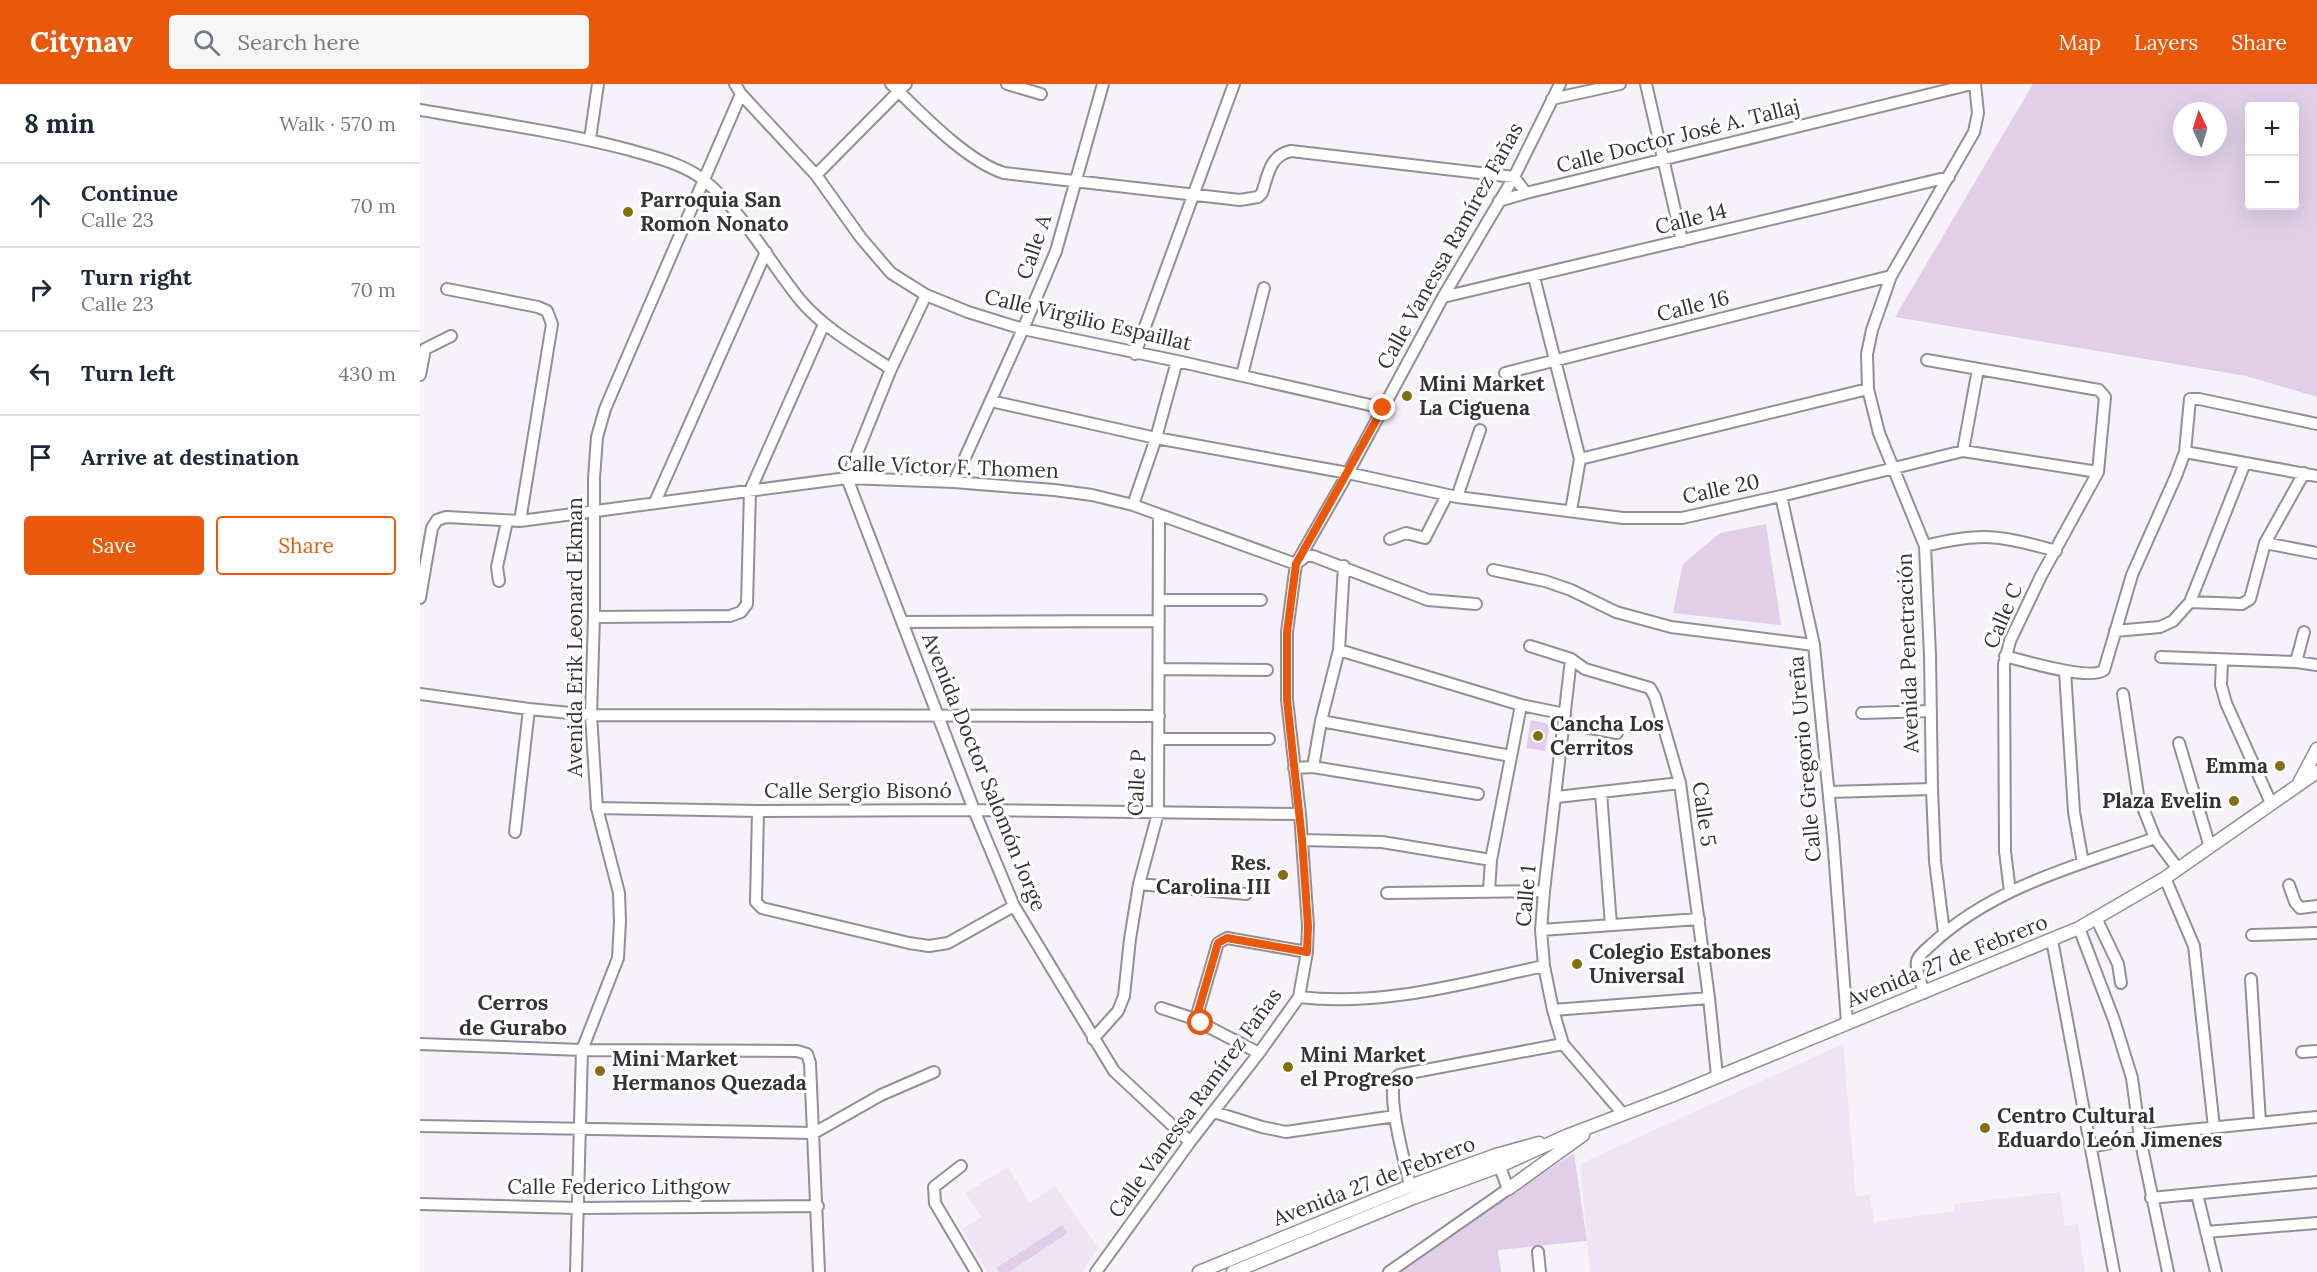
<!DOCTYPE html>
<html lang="en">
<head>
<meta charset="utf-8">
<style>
	body { margin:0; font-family:Lora,serif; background:#f6f6f7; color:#1f2937 }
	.controls { position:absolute; right:18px; top:18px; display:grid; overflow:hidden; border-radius:6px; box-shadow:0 6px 24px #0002 }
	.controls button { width:54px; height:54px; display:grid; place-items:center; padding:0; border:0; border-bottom:2px solid #e0e1e3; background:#fff; color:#1f2937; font:30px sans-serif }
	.compass { position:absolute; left:1753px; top:18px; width:54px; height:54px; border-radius:50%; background:#fff; box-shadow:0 6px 24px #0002; rotate:356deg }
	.stop { position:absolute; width:18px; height:18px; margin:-14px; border:4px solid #ea580c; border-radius:50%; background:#fff }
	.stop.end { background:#ea580c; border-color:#fff; box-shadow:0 2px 6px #0008 }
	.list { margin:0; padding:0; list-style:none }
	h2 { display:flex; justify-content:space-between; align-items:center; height:78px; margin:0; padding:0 24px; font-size:26px }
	h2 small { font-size:20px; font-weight:400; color:#747a83 }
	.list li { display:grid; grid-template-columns:39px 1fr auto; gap:18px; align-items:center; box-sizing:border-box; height:84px; padding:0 24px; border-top:2px solid #e0e1e3 }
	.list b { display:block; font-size:22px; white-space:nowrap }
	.list p { margin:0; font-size:20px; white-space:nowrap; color:#747a83 }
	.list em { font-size:20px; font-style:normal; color:#747a83 }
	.actions { display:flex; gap:12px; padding:18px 24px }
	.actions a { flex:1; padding:14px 0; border:2px solid #ea580c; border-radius:6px; text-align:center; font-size:21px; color:#ea580c }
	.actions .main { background:#ea580c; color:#fff }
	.icon { flex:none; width:33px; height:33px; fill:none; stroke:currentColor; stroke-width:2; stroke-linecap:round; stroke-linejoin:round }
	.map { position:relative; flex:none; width:1897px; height:1188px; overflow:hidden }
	header { display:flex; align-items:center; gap:36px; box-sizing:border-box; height:84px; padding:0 30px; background:#ea580c; color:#fff }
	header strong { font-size:28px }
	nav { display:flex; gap:33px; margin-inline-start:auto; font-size:21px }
	.search { width:420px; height:54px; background:#f6f6f7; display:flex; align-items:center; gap:15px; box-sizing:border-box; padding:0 21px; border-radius:6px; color:#747a83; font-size:22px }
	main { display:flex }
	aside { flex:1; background:#fff }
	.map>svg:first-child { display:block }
	.built { fill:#eee4f3 }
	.green { fill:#e1cfe9; fill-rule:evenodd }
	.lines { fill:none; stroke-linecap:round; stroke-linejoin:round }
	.minor-casing { stroke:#948e96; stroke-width:14 }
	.major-casing { stroke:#948e96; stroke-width:15 }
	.minor { stroke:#fff; stroke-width:10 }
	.major { stroke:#fff; stroke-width:12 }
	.route { stroke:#ea580c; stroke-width:8 }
	.poi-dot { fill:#836f0e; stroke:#fff; stroke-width:2 }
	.labels { text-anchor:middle; stroke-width:6; stroke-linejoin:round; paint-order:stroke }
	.street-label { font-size:21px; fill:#343235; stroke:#fff }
	.poi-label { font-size:21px; font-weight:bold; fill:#343235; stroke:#fff; text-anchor:start }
	.neighbourhood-label { font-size:22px; font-weight:bold; fill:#343235; stroke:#fff }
</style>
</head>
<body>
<header>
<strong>Citynav</strong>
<div class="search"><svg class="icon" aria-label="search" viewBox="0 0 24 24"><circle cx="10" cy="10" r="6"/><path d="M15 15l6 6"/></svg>Search here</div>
<nav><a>Map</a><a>Layers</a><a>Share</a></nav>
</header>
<main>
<aside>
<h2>8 min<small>Walk · 570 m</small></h2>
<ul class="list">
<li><svg class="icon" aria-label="ahead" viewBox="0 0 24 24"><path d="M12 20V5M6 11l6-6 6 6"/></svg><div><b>Continue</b><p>Calle 23</p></div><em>70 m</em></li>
<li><svg class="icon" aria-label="right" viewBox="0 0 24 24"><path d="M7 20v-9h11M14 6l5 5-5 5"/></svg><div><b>Turn right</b><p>Calle 23</p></div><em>70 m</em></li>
<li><svg class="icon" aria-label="left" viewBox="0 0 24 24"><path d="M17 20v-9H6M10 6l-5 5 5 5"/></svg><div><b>Turn left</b></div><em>430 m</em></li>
<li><svg class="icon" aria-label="arrive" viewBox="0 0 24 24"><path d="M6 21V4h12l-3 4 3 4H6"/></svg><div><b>Arrive at destination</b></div></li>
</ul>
<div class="actions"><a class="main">Save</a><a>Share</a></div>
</aside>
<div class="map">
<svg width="1897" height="1188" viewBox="0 0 1897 1188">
	<rect width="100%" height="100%" fill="#f7f1fa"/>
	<path class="built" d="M1423,960L1436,1112L1450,1111L1454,1138L1534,1127L1535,1120L1640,1108L1645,1141L1658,1140L1665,1188H1170L1160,1080Z
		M588,1083L610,1119L635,1102L678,1164L662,1188H567L542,1145L562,1133L545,1109Z"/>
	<path class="green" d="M1613,0H1897V313L1826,292L1475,233ZM1874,22V122H1830V22ZM1762,27H1798V63H1762Z
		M1346,440L1361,541L1253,529L1263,480L1300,449Z
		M1111,636L1130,640L1125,667L1106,664Z
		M1154,1069L1167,1157L1078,1166L1081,1188H971Z
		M642,1141L648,1149L589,1188H579L576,1184Z"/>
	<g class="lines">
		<defs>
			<path id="minor" d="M315,0L321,10L396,91L441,154L471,189L506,211L548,228L603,245L757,277L963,324
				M471,0C500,28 546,77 584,89L820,116L838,113L842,109C848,91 850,71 871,67L1094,93L1106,109
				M587,0L621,10
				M1226,0L1262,157
				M1132,15L1200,0
				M0,26C70,38 141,48 210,66C234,73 265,80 285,97C325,130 348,177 381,217C406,246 440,264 471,285
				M170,55L178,0
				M396,91L486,0
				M1079,117L1106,109L1552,0
				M1114,193L1160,375L1151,427
				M27,205L118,223L127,227L132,240L100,437
				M506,211L471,285L427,394L554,726L594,822L694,987L770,1058
				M1023,213L1529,93
				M715,270L814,0
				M1507,276L1679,306L1685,313L1678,388L1621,492L1590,557L1584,580L1585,767L1590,808
				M1085,289L1471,192
				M0,291L5,265L31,252
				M822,291L844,204
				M571,317L736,354L928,389L1037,413L1203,434H1262L1361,412L1543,367L1678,388
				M1543,367L1558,285
				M1765,368L1897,392
				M1160,375L1448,305
				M534,398L603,245L636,167L683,0
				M1361,412L1394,561L1413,753L1427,938
				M1037,413L1060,346
				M235,418L346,168
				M713,421L736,354L757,277
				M970,455L986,449L1005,454L1027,411
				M1845,459L1897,469
				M1505,462C1561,448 1581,451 1636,467
				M1073,486L1125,497L1151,506L1196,528L1251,543L1394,561
				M79,497L77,483L87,437
				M0,514L12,444L17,436L26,433L100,437L427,394L534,398L634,406L672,411L713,421L876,480L886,472H893L1008,516L1056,520
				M739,516H841
				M1770,518L1822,520L1830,515L1845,459L1884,389
				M174,533L310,532L321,528L327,520L330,407L404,240
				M482,538L739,537
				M1695,547L1740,543L1753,537L1770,518L1825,379
				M1110,562L1151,575L1165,585L1230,604L1235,613L1260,699L1289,914L1297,992
				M919,566L1101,621L1145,630
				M1585,572C1604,577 1671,597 1684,586L1712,491L1756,392L1765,368L1770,315H1779L1897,340
				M1741,573L1876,578L1897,581
				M1151,575L1124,807L1121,846L1124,882L1133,926L1143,960L1203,1030
				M1802,576L1801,601L1806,619L1851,719
				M1876,578L1884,548
				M739,585L847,586
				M1645,587L1654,728L1663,779
				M0,610L109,625L171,631L739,632
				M1703,610L1718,711L1735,754L1758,785
				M1442,629L1511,627
				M901,637L1091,672
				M1144,639L1197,649
				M739,655H849
				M1759,659L1790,763
				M893,683L901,637L919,566L924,482
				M874,684L893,683L1058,710
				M1409,708L1512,705
				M1181,709L1191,841
				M1137,713L1260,699
				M177,724L338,727L554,726L880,730
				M338,727L336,818L342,824L489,859L509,862L528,859L594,822
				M95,748L109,625
				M882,756L962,758L1071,776
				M1745,794L1774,862L1794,1043
				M719,800L826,810
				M1869,801L1875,818L1880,824L1897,822
				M1069,807L1071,776L1101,621
				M967,809L1124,807
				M1676,834L1698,880L1701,899
				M1659,844L1694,936L1712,994L1720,1054L1748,1188
				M1121,846L1279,835
				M1524,849L1515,777L1512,705L1510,571L1505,462L1459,349L1448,305L1447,270L1452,246L1471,192L1554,48L1558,29L1555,0
				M1832,851L1897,849
				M1632,856L1694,1188
				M1831,895L1840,1038
				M1504,909C1502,900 1495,886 1497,877C1498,871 1508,864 1512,860C1573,803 1658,781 1735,754
				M879,913C962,923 1044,899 1124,882
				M741,924L778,936
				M1133,926L1289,914
				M673,955L698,927L704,912L710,855L719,800L738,729L739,431
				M0,960L162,966L377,967L387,970L390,979L399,1188
				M1882,968L1897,967
				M839,969L781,939L777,931L798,859L807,854L887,868
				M794,1028L842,1043L866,1048L975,1032
				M0,1042L394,1049L461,1011L514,988
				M1671,1063L1739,1049L1897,1033
				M541,1082L514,1103L515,1119L556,1188
				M990,1102C985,1078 967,1016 975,995L979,991L1143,960
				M1777,1110L1796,1188
				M1731,1114L1897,1098
				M0,1120L158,1124L398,1122
				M1786,1148L1897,1139
				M1118,1168L1120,1188
				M156,1188L162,966L198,874L200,837L199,809L177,724L171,631L174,533V394L177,353L185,325L209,269L321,10
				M676,1188L770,1058L839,969L879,913L887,868L888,841L880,730L867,616V548L876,480L928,389L1023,213L1094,93L1140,0
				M969,1188L1088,1105L1077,1075"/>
			<path id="major" d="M1879,699L1897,665
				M1088,1105L1163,1051
				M779,1188L990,1102L1076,1071L1119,1059
				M813,1188L993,1114L1080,1082L1146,1052L1251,1012L1659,844L1745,794L1897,688"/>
		</defs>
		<use href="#minor" class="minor-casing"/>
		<use href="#major" class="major-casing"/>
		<use href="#minor" class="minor"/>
		<use href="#major" class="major"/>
	</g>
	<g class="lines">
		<path class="route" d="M781,939L777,931L798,859L807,854L887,868L888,842L882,756L867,616V548L876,480L963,324"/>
	</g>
	<g class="poi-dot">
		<circle cx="208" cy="128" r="6"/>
		<circle cx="987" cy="312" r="6"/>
		<circle cx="1118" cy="652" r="6"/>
		<circle cx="1860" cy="682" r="6"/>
		<circle cx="1814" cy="717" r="6"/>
		<circle cx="863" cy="791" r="6"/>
		<circle cx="1157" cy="880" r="6"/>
		<circle cx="868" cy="983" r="6"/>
		<circle cx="180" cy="987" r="6"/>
		<circle cx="1565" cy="1044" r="6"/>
	</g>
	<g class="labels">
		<g class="street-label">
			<text transform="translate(1258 52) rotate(-14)" y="7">Calle Doctor José A. Tallaj</text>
			<text transform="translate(1271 135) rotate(-14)" y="7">Calle 14</text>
			<text transform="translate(1030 162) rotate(-61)" y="7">Calle Vanessa Ramírez Fañas</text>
			<text transform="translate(614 163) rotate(-71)" y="7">Calle A</text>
			<text transform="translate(1273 222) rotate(-14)" y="7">Calle 16</text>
			<text transform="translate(668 236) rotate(13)" y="7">Calle Virgilio Espaillat</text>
			<text transform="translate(528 383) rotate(2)" y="7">Calle Víctor F. Thomen</text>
			<text transform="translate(1301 405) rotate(-12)" y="7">Calle 20</text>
			<text transform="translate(1583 532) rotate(-67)" y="7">Calle C</text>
			<text transform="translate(155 553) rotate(-90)" y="7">Avenida Erik Leonard Ekman</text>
			<text transform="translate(1488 569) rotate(-92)" y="7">Avenida Penetración</text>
			<text transform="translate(1385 675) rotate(-95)" y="7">Calle Gregorio Ureña</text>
			<text transform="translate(564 688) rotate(68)" y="7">Avenida Doctor Salomón Jorge</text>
			<text transform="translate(717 699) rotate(-87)" y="7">Calle P</text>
			<text x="438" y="714">Calle Sergio Bisonó</text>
			<text transform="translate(1284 730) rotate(82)" y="7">Calle 5</text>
			<text transform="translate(1106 812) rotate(-85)" y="7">Calle 1</text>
			<text transform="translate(1527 877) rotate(-22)" y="7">Avenida 27 de Febrero</text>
			<text transform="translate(775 1019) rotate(-54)" y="7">Calle Vanessa Ramírez Fañas</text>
			<text transform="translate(954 1097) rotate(-21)" y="7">Avenida 27 de Febrero</text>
			<text x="199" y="1110">Calle Federico Lithgow</text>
		</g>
		<g class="poi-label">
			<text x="220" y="123">Parroquia San<tspan x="220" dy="24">Romon Nonato</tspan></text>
			<text x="999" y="307">Mini Market<tspan x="999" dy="24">La Ciguena</tspan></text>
			<text x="1130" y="647">Cancha Los<tspan x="1130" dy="24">Cerritos</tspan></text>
			<text x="1848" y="689" text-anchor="end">Emma</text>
			<text x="1802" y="724" text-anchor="end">Plaza Evelin</text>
			<text x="851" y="786" text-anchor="end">Res.<tspan x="851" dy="24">Carolina III</tspan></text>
			<text x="1169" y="875">Colegio Estabones<tspan x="1169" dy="24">Universal</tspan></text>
			<text x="880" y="978">Mini Market<tspan x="880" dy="24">el Progreso</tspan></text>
			<text x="192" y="982">Mini Market<tspan x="192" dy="24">Hermanos Quezada</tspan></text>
			<text x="1577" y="1039">Centro Cultural<tspan x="1577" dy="24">Eduardo León Jimenes</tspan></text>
		</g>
		<g class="neighbourhood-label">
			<text x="93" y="926">Cerros<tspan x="93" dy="25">de Gurabo</tspan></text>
		</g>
	</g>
</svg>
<div class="controls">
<button>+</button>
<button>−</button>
</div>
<svg class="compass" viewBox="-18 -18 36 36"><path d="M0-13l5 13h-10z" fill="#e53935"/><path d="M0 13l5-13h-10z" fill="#747a83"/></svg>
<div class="stop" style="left:781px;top:939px"></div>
<div class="stop end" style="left:963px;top:324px"></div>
</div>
</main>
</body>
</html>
